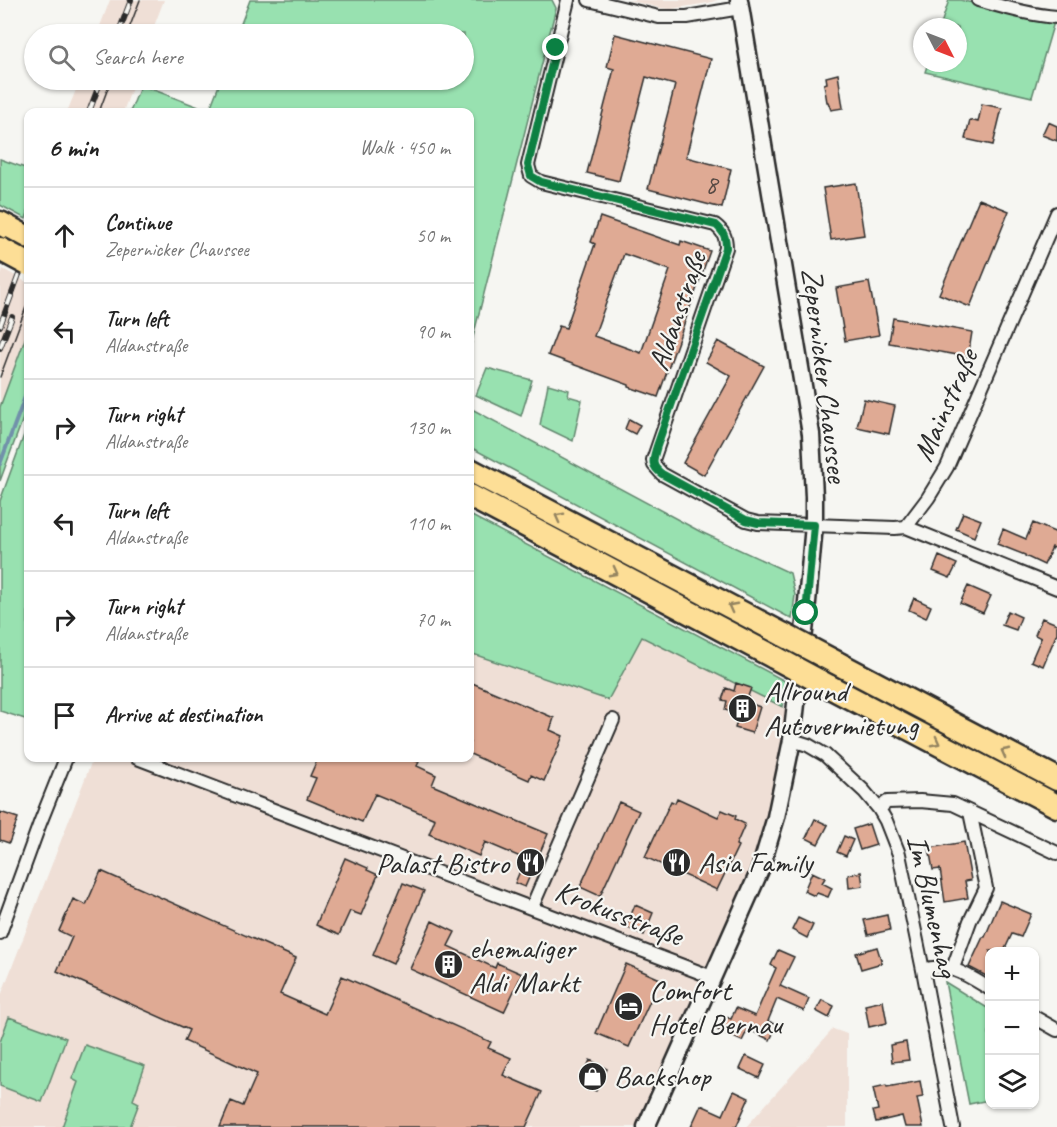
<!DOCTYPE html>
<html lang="en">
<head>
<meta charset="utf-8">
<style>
	body { margin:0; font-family:Caveat,sans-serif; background:#f2f2f2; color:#222 }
	.controls { position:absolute; right:18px; bottom:18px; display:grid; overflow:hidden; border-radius:12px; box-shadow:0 2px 4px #0004 }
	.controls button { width:54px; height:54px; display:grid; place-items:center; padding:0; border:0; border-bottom:2px solid #e0e0e0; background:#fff; color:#222; font:30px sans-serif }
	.compass { position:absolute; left:913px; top:18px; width:54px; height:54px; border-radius:50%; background:#fff; box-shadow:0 2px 4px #0004; rotate:132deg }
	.stop { position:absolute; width:18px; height:18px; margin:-14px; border:4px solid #0b8043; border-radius:50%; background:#fff }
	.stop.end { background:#0b8043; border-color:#fff; box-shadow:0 2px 6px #0008 }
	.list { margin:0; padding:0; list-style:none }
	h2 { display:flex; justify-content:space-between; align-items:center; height:78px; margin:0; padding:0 24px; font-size:26px }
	h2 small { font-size:20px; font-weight:400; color:#767676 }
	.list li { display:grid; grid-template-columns:39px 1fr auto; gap:18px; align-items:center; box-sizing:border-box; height:96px; padding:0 24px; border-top:2px solid #e0e0e0 }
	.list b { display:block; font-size:22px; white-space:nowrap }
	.list p { margin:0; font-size:20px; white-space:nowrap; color:#767676 }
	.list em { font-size:20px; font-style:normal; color:#767676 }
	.icon { flex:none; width:33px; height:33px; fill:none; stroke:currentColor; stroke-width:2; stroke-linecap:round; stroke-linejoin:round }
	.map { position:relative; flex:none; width:1057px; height:1127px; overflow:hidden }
	.search { position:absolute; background:#fff; box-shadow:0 2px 4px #0004; left:24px; top:24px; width:450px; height:66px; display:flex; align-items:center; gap:15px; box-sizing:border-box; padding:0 21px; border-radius:33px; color:#767676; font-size:22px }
	.panel { position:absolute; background:#fff; box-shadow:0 2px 4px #0004; left:24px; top:108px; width:450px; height:654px; border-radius:12px }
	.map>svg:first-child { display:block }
	.built { fill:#efdfd6 }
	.green { fill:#98e1b0; stroke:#62866e; stroke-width:1.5 }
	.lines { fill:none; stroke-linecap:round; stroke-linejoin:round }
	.stream { stroke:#7191aa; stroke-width:4 }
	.building { fill:#dfaa94; stroke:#2b2b2b; stroke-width:1.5; fill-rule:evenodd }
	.street-casing { stroke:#2b2b2b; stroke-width:16 }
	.secondary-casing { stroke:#2b2b2b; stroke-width:21 }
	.highway-casing { stroke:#2b2b2b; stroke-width:27 }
	.street { stroke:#f6f6f2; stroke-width:12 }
	.secondary { stroke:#f6f6f2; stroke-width:16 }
	.highway { stroke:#fdde96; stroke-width:22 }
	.tram { stroke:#2b2b2b; stroke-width:1.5 }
	.rail-casing { stroke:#2b2b2b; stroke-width:6 }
	.rail { stroke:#f6f6f2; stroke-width:4; stroke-dasharray:11; stroke-linecap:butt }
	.highway-bridge-casing { stroke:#2b2b2b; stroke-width:27; stroke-linecap:butt }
	.highway-bridge { stroke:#fdde96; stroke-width:22 }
	.oneway { stroke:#948460 }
	.route { stroke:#0b8043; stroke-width:8 }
	.labels { text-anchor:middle; stroke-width:4.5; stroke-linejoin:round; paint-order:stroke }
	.number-label { font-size:27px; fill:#584b45 }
	.street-label { font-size:30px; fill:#2b2b2b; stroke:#f6f6f2 }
	.poi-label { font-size:30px; fill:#2b2b2b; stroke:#f6f6f2; text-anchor:start }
</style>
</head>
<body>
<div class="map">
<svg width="1057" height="1127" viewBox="0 0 1057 1127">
	<rect width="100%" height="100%" fill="#f6f6f2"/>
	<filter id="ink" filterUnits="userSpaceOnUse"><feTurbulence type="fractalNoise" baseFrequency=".0167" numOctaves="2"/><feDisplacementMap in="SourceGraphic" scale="12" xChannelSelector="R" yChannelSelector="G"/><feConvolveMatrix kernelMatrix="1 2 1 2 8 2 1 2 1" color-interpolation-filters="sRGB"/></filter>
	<g filter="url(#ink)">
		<path class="built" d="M110,0H164L151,34H97Z
			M628,0H718L708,3L671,9L660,8Z
			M80,80H135L123,112H67Z
			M3,269L28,283V331L0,407V278Z
			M642,637L783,707L789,712L774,810L740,903L707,969L637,1127H0V998L93,758H470V653L608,700Z
			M833,1029L847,1034V1127H746Z"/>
		<path class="green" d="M250,0H552L556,8L470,349V112H130L141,85L209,111L221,80H464V34H237Z
			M949,0H960L1054,22L1032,97L925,72L928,63H958V27H940Z
			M0,159L28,169V213L26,219L0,205Z
			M28,331V405L0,481V407Z
			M487,368L532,380L521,416L476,395Z
			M548,384L569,390L568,396L582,400L573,441L540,425Z
			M470,408L701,532L790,573L795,595L792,619L470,447Z
			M28,424V720L0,711V501Z
			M470,515L785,681L786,683L783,707L642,637L608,700L470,653Z
			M945,982L989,1009V1100L969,1104Z
			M9,1017L66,1038L42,1102L0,1086V1042Z
			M85,1045L145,1066L133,1100L139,1103L130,1127H62L78,1082L72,1079Z"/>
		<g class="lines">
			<path class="stream" d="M0,464L28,389"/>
		</g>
		<path class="building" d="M615,34L711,59L686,157L731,169L722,208L648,189L675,85L646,77L619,181L587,173L614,69L607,67Z
			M838,74L843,108L831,110L828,102H827L824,84L827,83L826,77Z
			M982,104L1002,108L993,145L965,139L970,120L978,122Z
			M1048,122L1057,126V141L1042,135Z
			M856,183L864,235L831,240L823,188Z
			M979,199L1009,211L970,307L939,294Z
			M600,217L680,245L681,241L710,251L658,397L629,387V385L548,355L559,326L566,328L595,244L591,242ZM624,254L670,270L641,353L594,336Z
			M869,282L879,335L845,341L836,288Z
			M893,318L972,332L968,357L889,343Z
			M718,341L764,366L704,475L683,463L731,376L706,362Z
			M864,399L895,406L889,434L857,427Z
			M629,419L640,425L635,434L625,429Z
			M963,513L981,520L974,537L956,529Z
			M1033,523L1057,533V549L1052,547L1044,565L1025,556V555L997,544L1003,529L1026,539Z
			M939,556L957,564L950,578L933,571Z
			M968,586L991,596L983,613L960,603Z
			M914,598L931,606L926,618L909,610Z
			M1008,611L1021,617L1016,630L1002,625Z
			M1042,618L1057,624V633L1043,666L1031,661L1041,638L1035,635Z
			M470,682L554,718L550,730L563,736L544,781L531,775L529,780L470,754Z
			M736,683L751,688L746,702L760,707L752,733L735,728L739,714L725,710L727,701L722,700L726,688L734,691Z
			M318,758H409L419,762L417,766L436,775L432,785L548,834L525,887L515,883L525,859L485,842L479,856L429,834L435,819L375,794L362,822L307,799L316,778L310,776Z
			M677,798L718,817L722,810L736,816L735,819L745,824L736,845L738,846L717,890L645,857L671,801L675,803Z
			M619,802L639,811L600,896L580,887Z
			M0,812L18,818L9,843L0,840Z
			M815,819L828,825L818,844L806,838Z
			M869,824L876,845L860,850L853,829Z
			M844,836L853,840L846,856L837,852Z
			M964,842L971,880L965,881L968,898L945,902L940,869L933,870L929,848Z
			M345,858L368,868L367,870L378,875L361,915L350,911L339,935L316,925Z
			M101,871L296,958L280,994L325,1014L342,976L491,1042L488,1048L511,1058L503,1075L542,1092L526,1127H220L231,1101L243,1106L257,1074L184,1041L189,1030L57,971L72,937L59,931L73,899L86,905Z
			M812,872L825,878L822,883L832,888L828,897L817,893L815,896L804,891Z
			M861,872L863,886L849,888L848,875Z
			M403,883L424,891L393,964L373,955Z
			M1000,901L1031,914L1021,937L1012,934L1004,951H990V978L969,967L983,937H985Z
			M635,905L653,913L644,935L626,927Z
			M887,915L890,930L868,935L864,920Z
			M798,918L813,925L807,938L792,930Z
			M432,921L455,932L448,946L495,968L497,963L522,974L504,1012L410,969Z
			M877,947L882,963L861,969L856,953Z
			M778,950L794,957L780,986L809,999L804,1011L777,999L768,1021L777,1025L770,1040L748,1029L742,1041L717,1030L724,1016L731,1019L736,1008L755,1016L776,968L771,965Z
			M626,964L660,979L629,1047L596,1033Z
			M822,1000L834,1006L829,1018L816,1011Z
			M883,1001L887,1023L869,1027L865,1005Z
			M906,1042L909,1060L892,1062L890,1045Z
			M746,1056L765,1065L759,1078L740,1069Z
			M590,1060L607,1069L596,1091L580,1084Z
			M920,1081L923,1097L917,1098L923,1127H905L902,1116L876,1122L873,1111L878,1110L873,1088L886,1085L887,1087Z
			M734,1091L749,1098L736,1127H691L701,1105L723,1115Z"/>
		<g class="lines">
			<defs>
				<path id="street" d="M568,0L528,165L531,176L541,182L715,225C724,232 726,237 726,248L653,460L654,465L662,474L746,520L758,523L895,528L906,527L928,498L947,467L1057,213
					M589,0L659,17H687L740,8
					M978,0C1004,7 1030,15 1057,17
					M906,527L1057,588
					M792,740L808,745L825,755L864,791L879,809L886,821L899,854L923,970L953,1127
					M137,758L712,977
					M879,809L887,802L920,801L953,804L1057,853
					M532,907L613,720
					M0,933L40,823L66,758
					M953,968L970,921L986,888L970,812
					M923,970C950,962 967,975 990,989
					M1034,1017L1057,1030"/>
				<path id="secondary" d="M646,1127L760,870L776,817L792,740L806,613L814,525V497L811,434L739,0"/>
				<path id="highway" d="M0,223L28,238
					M470,470L784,635
					M470,496L774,657
					M837,663L1057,779
					M828,686L1057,806"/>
			</defs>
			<use href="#street" class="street-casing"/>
			<use href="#secondary" class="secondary-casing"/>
			<use href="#highway" class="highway-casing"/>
			<use href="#street" class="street"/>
			<use href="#secondary" class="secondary"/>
			<use href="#highway" class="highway"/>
			<path class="tram" d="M127,34L140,0
				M99,112L111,80
				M0,377L28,302"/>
			<defs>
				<path id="rail" d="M118,34L131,0
					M89,112L101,80
					M0,326L28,250
					M0,348L12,317"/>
			</defs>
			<use href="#rail" class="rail-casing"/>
			<use href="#rail" class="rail"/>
			<defs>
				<path id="highway-bridge" d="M0,249L28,264
					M784,635L837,663
					M774,657L828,686"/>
			</defs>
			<use href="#highway-bridge" class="highway-bridge-casing"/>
			<use href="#highway-bridge" class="highway-bridge"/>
		</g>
		<defs><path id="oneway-chevron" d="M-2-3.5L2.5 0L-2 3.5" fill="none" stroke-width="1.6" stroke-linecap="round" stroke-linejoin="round" transform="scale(1.5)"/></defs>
		<g class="oneway">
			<use href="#oneway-chevron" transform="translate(559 517) rotate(-152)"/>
			<use href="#oneway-chevron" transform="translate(614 572) rotate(28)"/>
			<use href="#oneway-chevron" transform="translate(732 607) rotate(-152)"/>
			<use href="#oneway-chevron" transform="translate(936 742) rotate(28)"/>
			<use href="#oneway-chevron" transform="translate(1005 752) rotate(-152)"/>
		</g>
	</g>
	<g class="lines" filter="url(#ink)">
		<path class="route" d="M556,48L528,165L531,176L541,182L716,225C724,232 726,237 726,248L657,446C653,460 650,465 662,474L746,520L758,523L814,525L806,613"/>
	</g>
	<defs>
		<symbol id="building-disc" viewBox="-11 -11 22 22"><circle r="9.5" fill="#2b2b2b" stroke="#f6f6f2"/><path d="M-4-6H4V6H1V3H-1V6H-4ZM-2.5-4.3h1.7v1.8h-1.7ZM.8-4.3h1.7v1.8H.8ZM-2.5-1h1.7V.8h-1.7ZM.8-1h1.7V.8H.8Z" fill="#fff"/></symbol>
		<symbol id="restaurant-disc" viewBox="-11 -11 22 22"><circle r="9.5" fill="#2b2b2b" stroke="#f6f6f2"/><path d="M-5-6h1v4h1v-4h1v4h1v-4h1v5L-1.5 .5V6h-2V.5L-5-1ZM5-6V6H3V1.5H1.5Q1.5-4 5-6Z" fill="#fff"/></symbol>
		<symbol id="hotel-disc" viewBox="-11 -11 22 22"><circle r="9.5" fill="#2b2b2b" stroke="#f6f6f2"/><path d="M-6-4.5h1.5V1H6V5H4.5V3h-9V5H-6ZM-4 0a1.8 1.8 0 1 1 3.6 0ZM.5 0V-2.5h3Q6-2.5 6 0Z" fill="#fff"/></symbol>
		<symbol id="shop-disc" viewBox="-11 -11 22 22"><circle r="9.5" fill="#2b2b2b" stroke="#f6f6f2"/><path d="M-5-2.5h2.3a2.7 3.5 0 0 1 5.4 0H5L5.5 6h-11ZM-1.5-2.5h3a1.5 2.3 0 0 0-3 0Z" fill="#fff"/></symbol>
	</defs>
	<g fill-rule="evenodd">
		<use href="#building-disc" x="726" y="692" width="33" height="33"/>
		<use href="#restaurant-disc" x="660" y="846" width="33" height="33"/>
		<use href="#restaurant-disc" x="514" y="846" width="33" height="33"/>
		<use href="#building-disc" x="432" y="948" width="33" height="33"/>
		<use href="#hotel-disc" x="612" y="990" width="33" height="33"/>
		<use href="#shop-disc" x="576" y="1060" width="33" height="33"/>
	</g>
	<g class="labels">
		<g class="number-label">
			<text x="711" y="193">8</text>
		</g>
		<g class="street-label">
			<text transform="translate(677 311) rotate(-71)" y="10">Aldanstraße</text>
			<text transform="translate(825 375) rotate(83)" y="10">Zepernicker Chaussee</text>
			<text transform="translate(945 405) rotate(-66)" y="10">Mainstraße</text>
			<text transform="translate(933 906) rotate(77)" y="10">Im Blumenhag</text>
			<text transform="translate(619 913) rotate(21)" y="10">Krokusstraße</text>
		</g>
		<g class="poi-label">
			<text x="764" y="701">Allround<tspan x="764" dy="34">Autovermietung</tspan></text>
			<text x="698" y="872">Asia Family</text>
			<text x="509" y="873" text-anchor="end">Palast Bistro</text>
			<text x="469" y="958">ehemaliger<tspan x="469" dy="34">Aldi Markt</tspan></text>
			<text x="649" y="1000">Comfort<tspan x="649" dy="34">Hotel Bernau</tspan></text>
			<text x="614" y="1086">Backshop</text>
		</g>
	</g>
</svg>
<div class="controls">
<button>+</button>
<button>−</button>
<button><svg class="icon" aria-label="layers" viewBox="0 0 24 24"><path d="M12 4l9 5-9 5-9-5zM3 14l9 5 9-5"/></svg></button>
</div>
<svg class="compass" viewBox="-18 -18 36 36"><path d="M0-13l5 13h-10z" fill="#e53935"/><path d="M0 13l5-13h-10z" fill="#767676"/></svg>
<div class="stop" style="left:806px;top:613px"></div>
<div class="stop end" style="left:556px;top:48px"></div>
<div class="search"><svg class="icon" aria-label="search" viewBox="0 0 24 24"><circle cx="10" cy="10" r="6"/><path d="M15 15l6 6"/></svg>Search here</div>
<section class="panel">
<h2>6 min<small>Walk · 450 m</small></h2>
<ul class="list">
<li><svg class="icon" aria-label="ahead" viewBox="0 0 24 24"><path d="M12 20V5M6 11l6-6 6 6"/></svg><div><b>Continue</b><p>Zepernicker Chaussee</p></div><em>50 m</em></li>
<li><svg class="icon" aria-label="left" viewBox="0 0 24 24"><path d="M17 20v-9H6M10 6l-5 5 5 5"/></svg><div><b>Turn left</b><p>Aldanstraße</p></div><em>90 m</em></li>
<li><svg class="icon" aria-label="right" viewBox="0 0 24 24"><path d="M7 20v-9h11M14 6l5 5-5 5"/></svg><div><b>Turn right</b><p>Aldanstraße</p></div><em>130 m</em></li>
<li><svg class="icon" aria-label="left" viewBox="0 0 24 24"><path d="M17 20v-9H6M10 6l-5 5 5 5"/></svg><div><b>Turn left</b><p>Aldanstraße</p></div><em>110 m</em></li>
<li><svg class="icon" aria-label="right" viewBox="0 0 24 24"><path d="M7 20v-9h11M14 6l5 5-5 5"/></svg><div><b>Turn right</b><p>Aldanstraße</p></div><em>70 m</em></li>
<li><svg class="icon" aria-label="arrive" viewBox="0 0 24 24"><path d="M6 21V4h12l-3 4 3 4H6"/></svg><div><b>Arrive at destination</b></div></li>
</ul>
</section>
</div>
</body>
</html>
